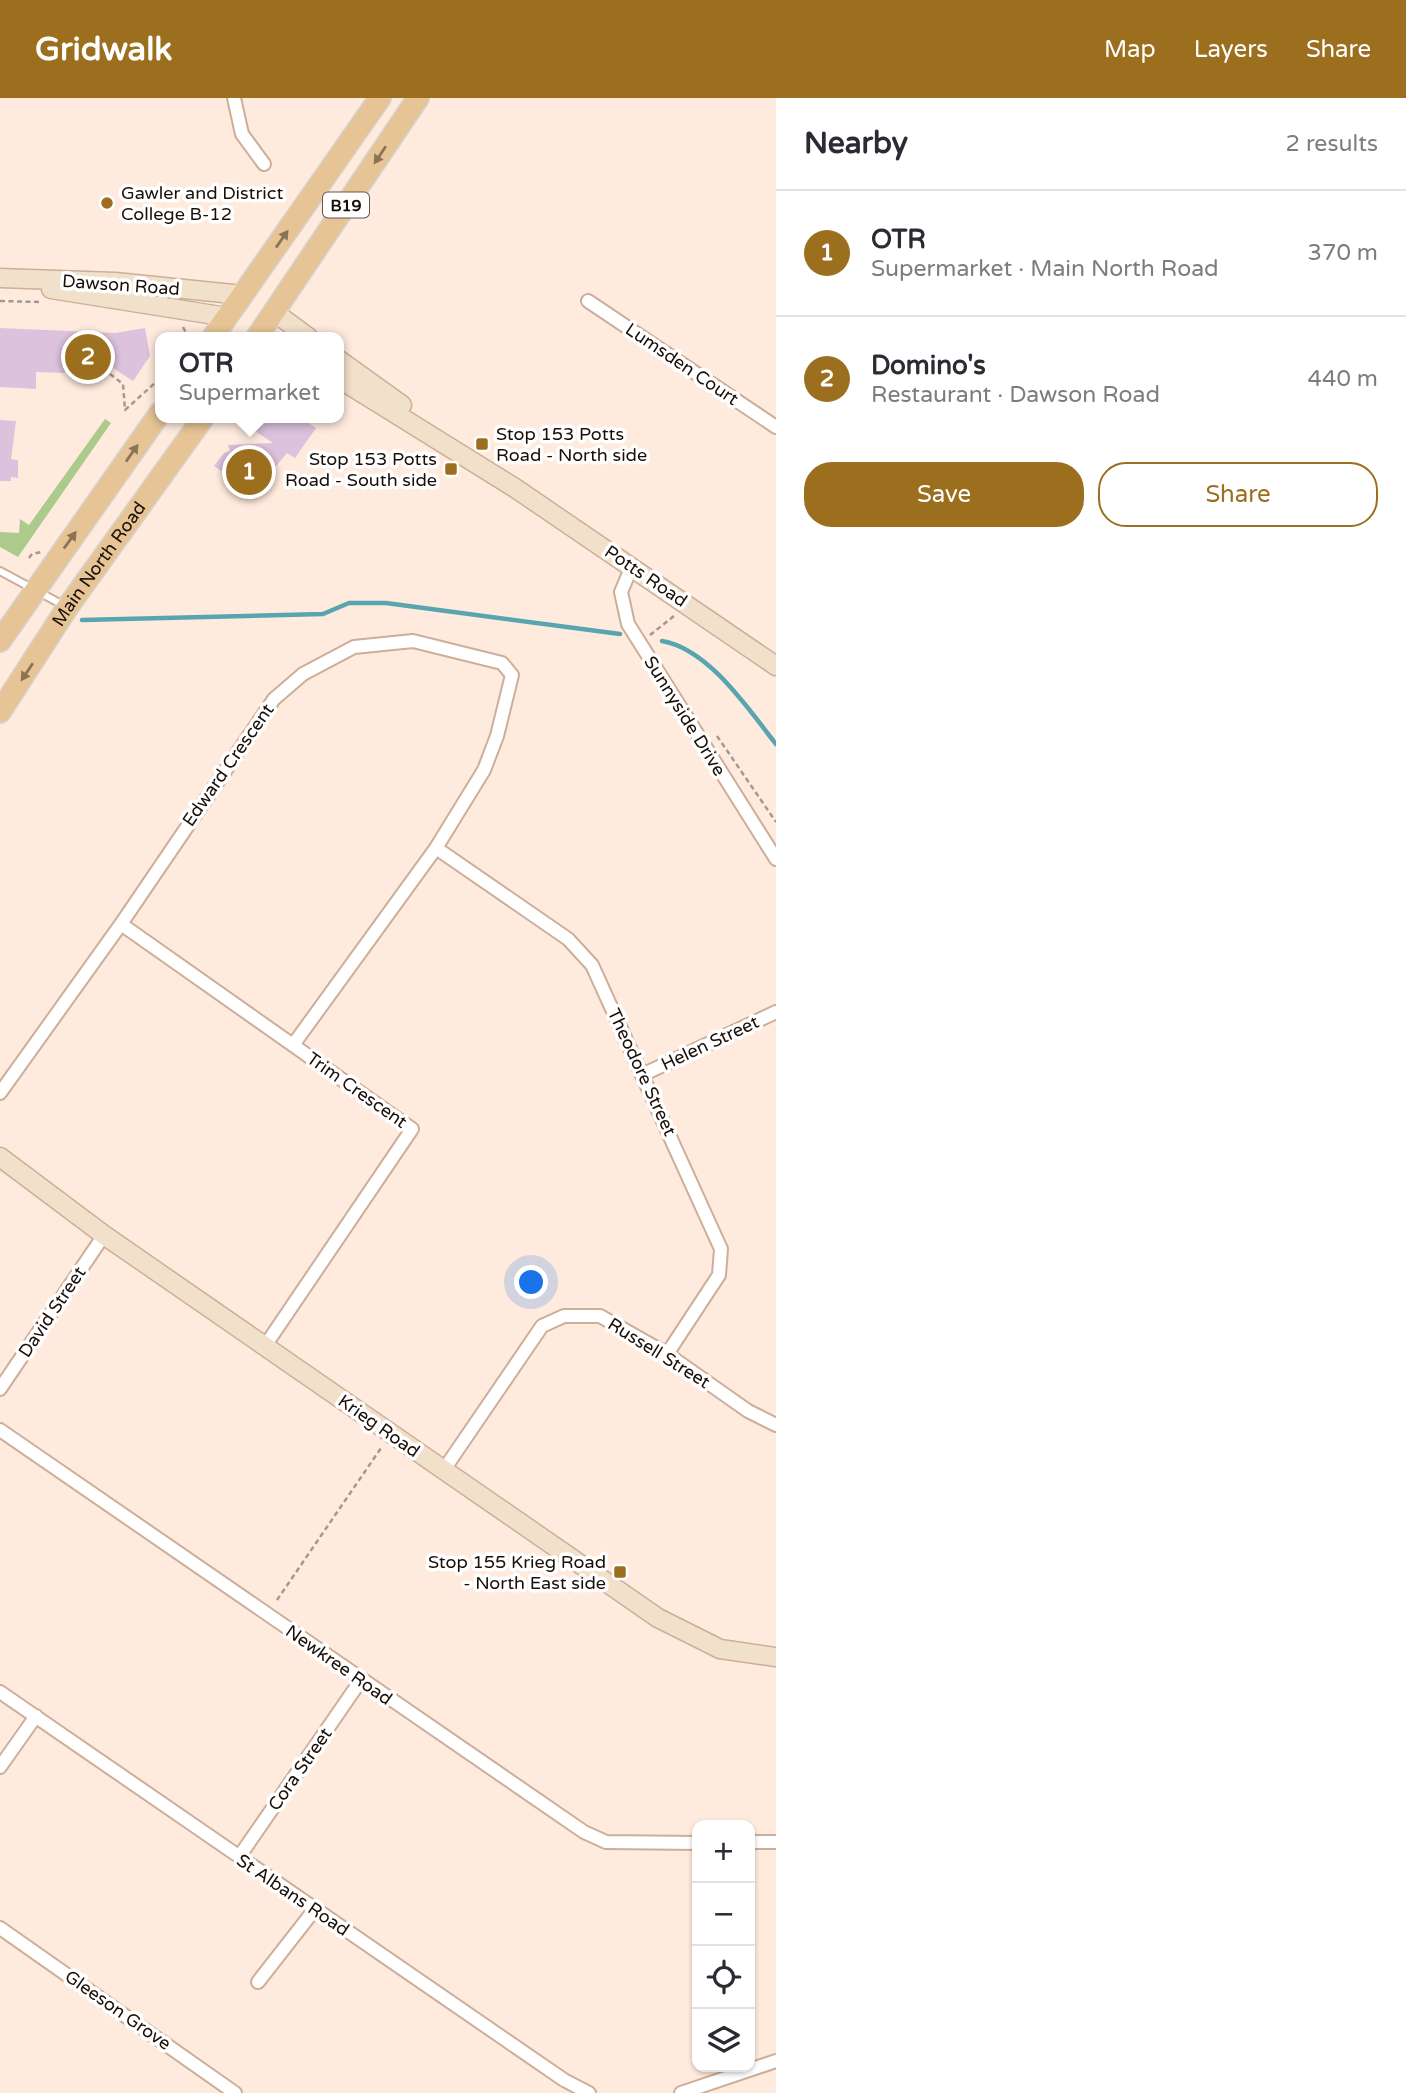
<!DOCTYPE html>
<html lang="en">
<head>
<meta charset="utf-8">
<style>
	body { margin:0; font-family:"Varela Round",sans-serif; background:#f7f7f7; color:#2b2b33 }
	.controls { position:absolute; right:21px; bottom:21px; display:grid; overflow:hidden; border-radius:14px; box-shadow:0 2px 5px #0004 }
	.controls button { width:63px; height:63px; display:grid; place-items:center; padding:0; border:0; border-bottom:2px solid #e1e1e2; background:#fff; color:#2b2b33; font:35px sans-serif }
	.you { position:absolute; left:532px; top:1185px; width:24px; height:24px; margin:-18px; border:5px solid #fff; border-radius:50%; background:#1a73e8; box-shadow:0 0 0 10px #1a73e833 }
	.badge { display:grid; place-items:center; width:46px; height:46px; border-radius:50%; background:#9c6f1f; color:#fff; font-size:23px; font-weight:700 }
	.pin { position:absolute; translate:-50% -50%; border:4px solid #fff; box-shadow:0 2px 7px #0006 }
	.popup { position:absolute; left:155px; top:234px; width:189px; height:91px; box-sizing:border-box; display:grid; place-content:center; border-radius:14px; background:#fff; filter:drop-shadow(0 2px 5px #0005); font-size:23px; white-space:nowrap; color:#7c7c81 }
	.popup b { font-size:26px; color:#2b2b33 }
	.popup::after { content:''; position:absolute; left:50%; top:100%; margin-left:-14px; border:14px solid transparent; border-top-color:#fff }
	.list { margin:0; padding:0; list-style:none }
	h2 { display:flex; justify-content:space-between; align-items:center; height:91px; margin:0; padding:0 28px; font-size:30px }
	h2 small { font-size:23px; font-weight:400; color:#7c7c81 }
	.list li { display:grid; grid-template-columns:46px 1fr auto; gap:21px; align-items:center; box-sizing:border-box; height:126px; padding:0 28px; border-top:2px solid #e1e1e2 }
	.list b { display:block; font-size:26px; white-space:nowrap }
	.list p { margin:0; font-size:23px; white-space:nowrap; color:#7c7c81 }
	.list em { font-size:23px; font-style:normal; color:#7c7c81 }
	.actions { display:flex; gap:14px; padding:21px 28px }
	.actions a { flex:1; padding:16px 0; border:2px solid #9c6f1f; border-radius:28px; text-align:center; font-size:24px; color:#9c6f1f }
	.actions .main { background:#9c6f1f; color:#fff }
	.icon { flex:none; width:38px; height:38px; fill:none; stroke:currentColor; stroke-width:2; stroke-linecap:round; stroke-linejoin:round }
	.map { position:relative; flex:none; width:776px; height:1995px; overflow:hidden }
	header { display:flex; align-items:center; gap:42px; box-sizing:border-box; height:98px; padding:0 35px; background:#9c6f1f; color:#fff }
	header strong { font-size:33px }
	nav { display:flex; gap:38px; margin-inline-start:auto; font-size:24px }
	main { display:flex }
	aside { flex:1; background:#fff }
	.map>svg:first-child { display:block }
	.green { fill:#acca8b }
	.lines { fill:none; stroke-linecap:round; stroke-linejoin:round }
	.stream { stroke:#58a5af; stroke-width:4.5 }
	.building { fill:#dcc2dd }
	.lane-casing { stroke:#ccae99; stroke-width:10 }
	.street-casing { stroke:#ccae99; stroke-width:16 }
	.secondary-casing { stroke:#ccae99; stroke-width:21 }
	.primary-casing { stroke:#d6d4d3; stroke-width:24 }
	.path { stroke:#a7978c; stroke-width:2.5; stroke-dasharray:5 3.5; stroke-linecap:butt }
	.lane { stroke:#fff; stroke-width:6 }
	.street { stroke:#fff; stroke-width:12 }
	.secondary { stroke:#f2e1ca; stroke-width:18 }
	.primary { stroke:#e6c495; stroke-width:21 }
	.oneway { fill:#8a7356 }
	.poi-dot { fill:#9c6f1f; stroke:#fff; stroke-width:2.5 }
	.labels { text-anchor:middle; stroke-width:7; stroke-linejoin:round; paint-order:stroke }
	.shield { fill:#fff; stroke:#5e5752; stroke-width:2 }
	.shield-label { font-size:16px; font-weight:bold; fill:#190f08 }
	.poi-label { font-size:18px; fill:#190f08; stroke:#fff; text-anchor:start }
	.street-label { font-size:18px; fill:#190f08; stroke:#fff }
</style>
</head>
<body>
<header>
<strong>Gridwalk</strong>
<nav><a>Map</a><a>Layers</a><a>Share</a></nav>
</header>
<main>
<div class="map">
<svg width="776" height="1995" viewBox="0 0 776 1995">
	<rect width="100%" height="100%" fill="#ffebde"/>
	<path class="green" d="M105,321L111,325L18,459L0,449V434L19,435L20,421L29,427Z"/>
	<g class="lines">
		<path class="stream" d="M82,522L323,516L349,505H386L620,536
			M662,543C709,551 748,611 776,646"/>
	</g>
	<path class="building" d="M0,230L115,235L145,230L150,258L133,283L113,270L65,265V275L36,274V291L0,289Z
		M236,320H301L316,330L295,360L287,355L272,373L276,376L260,399L214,368L224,355L230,353L228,347L273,345Z
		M0,322L16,323L11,361L18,362V380L11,379V383H0Z"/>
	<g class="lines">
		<defs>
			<path id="lane" d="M0,473L63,507"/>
			<path id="street" d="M234,0L242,36L264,66
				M588,203L776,329
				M632,468L621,494L628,526L776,761
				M436,750L568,841L592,867L721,1151L719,1177L667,1256
				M121,826L412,1031L265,1248
				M644,976L776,914
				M0,995L121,826L274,601L303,576L354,549L413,543L502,565L512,577L497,638L484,672L436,750L293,947
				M0,1291L104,1137
				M0,1332L584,1734L606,1744L697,1745
				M443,1373L542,1228L564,1218H600L667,1256L748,1313L776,1327
				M0,1594L564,1982L589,1995
				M0,1669L36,1618
				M750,1744H776
				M239,1759L361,1582
				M0,1830L235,1995
				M258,1884L315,1811
				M681,1995L776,1963"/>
			<path id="secondary" d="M0,180L115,184L243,197
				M51,191L227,219
				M274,214L308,239
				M338,261L402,307
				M338,280L515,390L776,568
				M0,1059L104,1137L658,1520L720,1551L776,1559"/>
			<g id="primary">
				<path d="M213,239L380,0"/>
				<path d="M257,239L418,0"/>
				<path d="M0,543L160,315"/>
				<path id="s1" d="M0,614L67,510L203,320"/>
			</g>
		</defs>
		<use href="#lane" class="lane-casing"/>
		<use href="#street" class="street-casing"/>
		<use href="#secondary" class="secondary-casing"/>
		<use href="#primary" class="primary-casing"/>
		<path class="path" d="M0,203L40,204
			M183,229L188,239
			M69,269L105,272L123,286L125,312L156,284L160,286
			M29,460L32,456L41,454
			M650,537L674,518
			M717,638L776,724
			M277,1502L381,1350"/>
		<use href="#lane" class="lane"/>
		<use href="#street" class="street"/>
		<use href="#secondary" class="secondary"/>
		<use href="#primary" class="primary"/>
	</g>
	<defs><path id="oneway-solid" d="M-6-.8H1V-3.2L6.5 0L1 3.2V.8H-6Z" transform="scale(1.75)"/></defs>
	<g class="oneway">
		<use href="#oneway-solid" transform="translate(380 57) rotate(124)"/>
		<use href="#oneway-solid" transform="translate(282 141) rotate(-55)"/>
		<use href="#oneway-solid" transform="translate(132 355) rotate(-55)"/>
		<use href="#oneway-solid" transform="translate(70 442) rotate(-54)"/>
		<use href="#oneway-solid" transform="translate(27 574) rotate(124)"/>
	</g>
	<g class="poi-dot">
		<circle cx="107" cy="105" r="7"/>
		<rect x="475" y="339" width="14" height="14" rx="3.5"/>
		<rect x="444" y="364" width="14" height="14" rx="3.5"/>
		<rect x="613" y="1467" width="14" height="14" rx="3.5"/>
	</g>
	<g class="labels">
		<rect class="shield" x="323" y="94.5" width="46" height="25" rx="5"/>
		<g class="shield-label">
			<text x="346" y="113">B19</text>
		</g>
		<g class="poi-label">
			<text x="121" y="101">Gawler and District<tspan x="121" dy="21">College B-12</tspan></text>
			<text x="496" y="342">Stop 153 Potts<tspan x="496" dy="21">Road - North side</tspan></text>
			<text x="437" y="367" text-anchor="end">Stop 153 Potts<tspan x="437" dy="21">Road - South side</tspan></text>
			<text x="606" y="1470" text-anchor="end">Stop 155 Krieg Road<tspan x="606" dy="21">- North East side</tspan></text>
		</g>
		<g class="street-label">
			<text transform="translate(121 187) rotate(4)" y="6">Dawson Road</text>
			<text transform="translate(682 266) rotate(34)" y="6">Lumsden Court</text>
			<text dy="6" stroke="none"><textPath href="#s1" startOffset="178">Main North Road</textPath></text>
			<text transform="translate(646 478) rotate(34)" y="6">Potts Road</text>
			<text transform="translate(685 618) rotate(58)" y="6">Sunnyside Drive</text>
			<text transform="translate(228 667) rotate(-55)" y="6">Edward Crescent</text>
			<text transform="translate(710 945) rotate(-25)" y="6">Helen Street</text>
			<text transform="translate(642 974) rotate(65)" y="6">Theodore Street</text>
			<text transform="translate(357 992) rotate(35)" y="6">Trim Crescent</text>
			<text transform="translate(52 1214) rotate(-56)" y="6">David Street</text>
			<text transform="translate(659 1255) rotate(32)" y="6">Russell Street</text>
			<text transform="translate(379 1328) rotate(35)" y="6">Krieg Road</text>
			<text transform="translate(339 1567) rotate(35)" y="6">Newkree Road</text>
			<text transform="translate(300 1671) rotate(-55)" y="6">Cora Street</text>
			<text transform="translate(293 1797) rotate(34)" y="6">St Albans Road</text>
			<text transform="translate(118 1912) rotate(35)" y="6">Gleeson Grove</text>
		</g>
	</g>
</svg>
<div class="controls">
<button>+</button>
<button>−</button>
<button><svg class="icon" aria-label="locate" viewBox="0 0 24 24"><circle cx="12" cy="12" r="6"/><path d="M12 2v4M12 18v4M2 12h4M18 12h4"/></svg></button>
<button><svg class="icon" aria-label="layers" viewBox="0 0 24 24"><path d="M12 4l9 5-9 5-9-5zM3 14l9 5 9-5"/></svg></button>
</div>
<div class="you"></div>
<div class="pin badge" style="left:249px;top:374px">1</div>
<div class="popup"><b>OTR</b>Supermarket</div>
<div class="pin badge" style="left:88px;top:259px">2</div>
</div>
<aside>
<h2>Nearby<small>2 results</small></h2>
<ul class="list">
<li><span class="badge">1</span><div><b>OTR</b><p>Supermarket · Main North Road</p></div><em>370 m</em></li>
<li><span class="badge">2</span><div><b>Domino's</b><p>Restaurant · Dawson Road</p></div><em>440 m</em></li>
</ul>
<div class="actions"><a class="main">Save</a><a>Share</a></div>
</aside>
</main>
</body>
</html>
